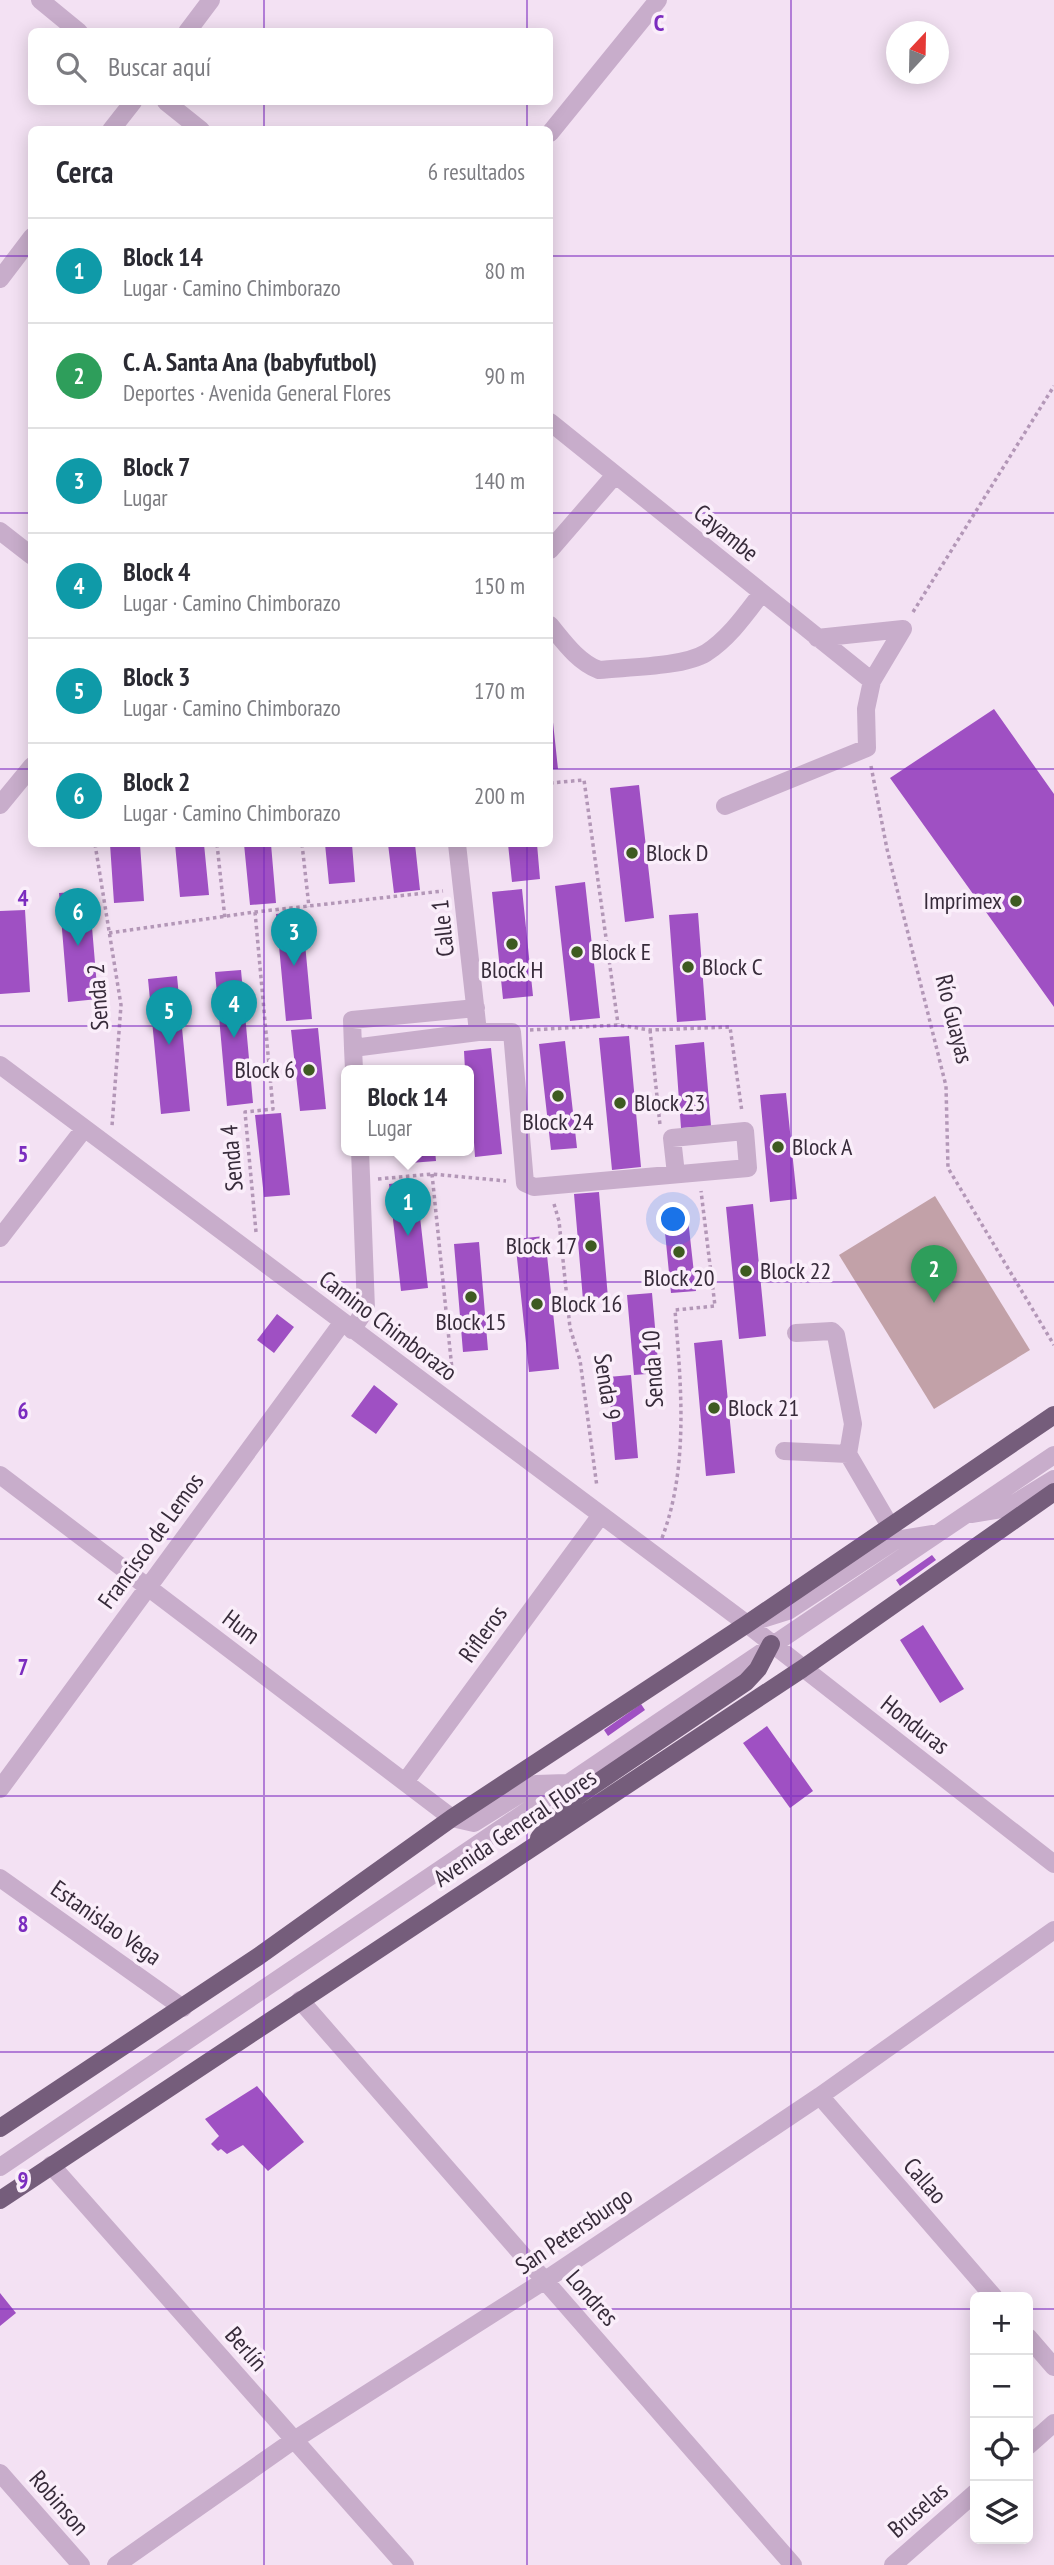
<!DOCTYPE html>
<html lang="es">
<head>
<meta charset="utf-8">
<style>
	body { margin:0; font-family:"PT Sans Narrow",sans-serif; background:#f2f2f3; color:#2b2b33 }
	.controls { position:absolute; right:21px; bottom:21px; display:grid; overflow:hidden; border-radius:10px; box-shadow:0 4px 18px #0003 }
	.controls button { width:63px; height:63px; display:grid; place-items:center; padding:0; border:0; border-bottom:2px solid #e1e1e2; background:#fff; color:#2b2b33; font:35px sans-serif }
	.compass { position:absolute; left:886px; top:21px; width:63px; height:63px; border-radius:50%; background:#fff; box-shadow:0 4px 18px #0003; rotate:22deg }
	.you { position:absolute; left:674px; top:1220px; width:24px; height:24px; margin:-18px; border:5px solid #fff; border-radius:50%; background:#1a73e8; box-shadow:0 0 0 10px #1a73e833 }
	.badge { display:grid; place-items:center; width:46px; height:46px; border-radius:50%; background:#3e5b21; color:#fff; font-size:23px; font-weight:700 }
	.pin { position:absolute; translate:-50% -58px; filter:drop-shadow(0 2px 4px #0008) }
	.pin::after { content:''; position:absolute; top:37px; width:24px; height:21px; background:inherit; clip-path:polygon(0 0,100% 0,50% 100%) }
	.popup { position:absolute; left:341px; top:1065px; width:133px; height:91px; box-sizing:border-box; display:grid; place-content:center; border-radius:10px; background:#fff; filter:drop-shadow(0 2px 5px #0005); font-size:23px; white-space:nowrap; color:#7c7c81 }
	.popup b { font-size:26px; color:#2b2b33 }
	.popup::after { content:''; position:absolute; left:50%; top:100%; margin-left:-14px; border:14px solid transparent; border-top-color:#fff }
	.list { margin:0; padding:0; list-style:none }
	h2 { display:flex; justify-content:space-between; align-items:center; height:91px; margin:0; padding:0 28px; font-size:30px }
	h2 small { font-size:23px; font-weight:400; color:#7c7c81 }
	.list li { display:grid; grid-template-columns:46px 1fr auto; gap:21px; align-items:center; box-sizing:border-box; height:105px; padding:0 28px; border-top:2px solid #e1e1e2 }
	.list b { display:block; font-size:26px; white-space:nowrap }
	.list p { margin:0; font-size:23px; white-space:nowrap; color:#7c7c81 }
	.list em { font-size:23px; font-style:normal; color:#7c7c81 }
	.icon { flex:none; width:38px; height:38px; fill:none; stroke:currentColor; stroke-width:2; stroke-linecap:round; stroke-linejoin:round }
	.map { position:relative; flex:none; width:1054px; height:2565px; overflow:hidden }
	.search { position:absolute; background:#fff; box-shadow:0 4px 18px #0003; left:28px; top:28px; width:525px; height:77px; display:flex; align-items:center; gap:18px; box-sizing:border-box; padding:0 24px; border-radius:10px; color:#7c7c81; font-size:26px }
	.panel { position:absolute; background:#fff; box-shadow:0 4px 18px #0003; left:28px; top:126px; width:525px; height:721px; border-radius:10px }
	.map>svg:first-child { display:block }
	.green { fill:#c2a1a8 }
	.building { fill:#9f50c3 }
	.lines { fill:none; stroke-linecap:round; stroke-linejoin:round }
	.path { stroke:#b397b7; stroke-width:3.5; stroke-dasharray:3.5 3.5; stroke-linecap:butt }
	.minor { stroke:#c8adcb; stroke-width:18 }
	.major { stroke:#755d7b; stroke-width:18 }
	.grid { fill:none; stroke:#7b2cbf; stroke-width:2; stroke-opacity:0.55 }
	.poi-dot { fill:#3e5b21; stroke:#faeefa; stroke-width:2.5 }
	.labels { text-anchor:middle; stroke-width:7; stroke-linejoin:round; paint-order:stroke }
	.street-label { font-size:24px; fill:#372b3a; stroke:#faeefa }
	.poi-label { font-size:24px; fill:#372b3a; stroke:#faeefa; text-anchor:start }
	.grid-label { font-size:23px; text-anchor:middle; font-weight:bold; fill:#7b2cbf; stroke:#faeefa; stroke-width:7; stroke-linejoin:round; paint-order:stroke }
</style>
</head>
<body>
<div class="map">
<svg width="1054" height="2565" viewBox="0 0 1054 2565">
	<rect width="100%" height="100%" fill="#f3e1f3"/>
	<path class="green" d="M935,1196L1030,1350L934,1409L839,1255Z"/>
	<path class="building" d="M550,694L558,769H550Z
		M994,709L1054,794V1007L890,778Z
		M639,785L654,918L625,922L610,788Z
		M110,844H140L144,901L114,903Z
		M175,844H204L209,895L180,897Z
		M244,844H271L276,903L250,905Z
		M325,844H352L355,882L329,884Z
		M388,844H415L420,890L394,893Z
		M508,844H537L540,879L512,882Z
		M585,882L600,1018L570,1021L555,886Z
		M522,889L533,996L503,999L492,892Z
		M89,891L98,999L68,1002L59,893Z
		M25,910L30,992L0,994V911Z
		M302,911L312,1019L286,1021L276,914Z
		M698,913L706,1020L677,1022L669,915Z
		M241,970L253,1103L227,1106L215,972Z
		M177,976L190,1111L161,1114L148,979Z
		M318,1028L326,1109L300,1111L291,1030Z
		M629,1036L641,1167L612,1170L599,1038Z
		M565,1041L577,1148L551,1150L539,1044Z
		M704,1042L711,1126L681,1128L675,1045Z
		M491,1048L502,1154L475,1157L469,1070H465L464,1051Z
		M786,1093L797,1199L770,1202L760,1095Z
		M281,1113L290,1195L264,1197L255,1115Z
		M409,1150H435L436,1161L410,1163Z
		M416,1181L428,1288L401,1291L389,1184Z
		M599,1192L608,1298L583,1300L574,1194Z
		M753,1204L766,1336L739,1339L726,1207Z
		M687,1210L696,1291L671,1293L663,1212Z
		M545,1236L559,1369L529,1372L515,1239Z
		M479,1242L488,1350L463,1352L454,1244Z
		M652,1293L659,1373L634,1375L627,1295Z
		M277,1314L294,1327L274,1353L257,1340Z
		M722,1340L735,1473L706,1476L694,1343Z
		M631,1375L638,1458L615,1460L608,1377Z
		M374,1385L398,1404L376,1434L351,1416Z
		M932,1555L936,1560L900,1586L896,1580Z
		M923,1625L964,1689L940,1703L900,1640Z
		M641,1704L645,1710L608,1736L604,1730Z
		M767,1726L813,1791L790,1808L743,1743Z
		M257,2086L304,2142L268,2171L243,2145L227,2154L221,2149L218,2151L211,2144L219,2136L205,2119Z
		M0,2293L16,2313L0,2326Z"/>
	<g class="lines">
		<path class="path" d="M913,612L1054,386
			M871,766L887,849L946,1086L948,1168L1054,1345
			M550,783L584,780L618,1024
			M95,844L121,1005L112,1126
			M217,844L225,919
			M302,844L309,907
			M255,912L273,1109L245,1112L256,1232
			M109,933L255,912L443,891
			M530,1030L618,1025L650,1030L730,1027L742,1112
			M650,1030L660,1125
			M432,1174L453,1379
			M378,1179L432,1174L506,1181
			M554,1204L559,1221L570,1328L580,1360L597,1487
			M662,1538C689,1467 681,1385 675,1310L715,1306L701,1191"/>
		<path class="minor" d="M40,0L79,32
			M187,32L211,0
			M166,102L201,130
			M111,130L133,102
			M550,133L658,0
			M0,279L32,237
			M550,422L872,681
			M0,531L32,556
			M550,550L615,475
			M550,625C564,642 578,662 599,670C628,667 683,667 706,653C729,638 745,615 761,594
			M817,638L903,629
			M0,805L32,766
			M725,806L867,748L866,709L872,681L903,629
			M478,1032H512L525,1183L534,1187L748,1168L745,1131L672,1138L676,1174
			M353,1048L352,1020L476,1008
			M0,1065L747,1624L1054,1864
			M354,1070L353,1048L478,1032L457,844
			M0,1238L84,1129
			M352,1330L366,1309L360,1150
			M796,1333L832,1331L836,1335L853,1424L848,1454
			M784,1451L848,1454L890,1526
			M0,1475L452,1818L474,1823L536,1784L566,1783
			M971,1514L1007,1508L1054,1479
			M753,1622L788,1611L896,1540L933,1534
			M405,1782L601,1515
			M0,1789L342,1323
			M0,1878L183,2008
			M300,2000L793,2565
			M820,2096L994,2297
			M51,2165L405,2565
			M0,2167L1054,1455
			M1028,2337L1054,2367
			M1028,2446L1054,2423
			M0,2473L81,2565
			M116,2565L294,2440L544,2281L820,2096L1054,1930
			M893,2565L975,2493"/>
		<path class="major" d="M539,1838L570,1801L746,1682L758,1669L771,1644
			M0,2128L259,1956L452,1818L747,1624L1054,1415
			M0,2200L802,1669L1054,1492"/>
	</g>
	<path class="grid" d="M264,0V32M527,0V32M791,0V2565M264,102V130M527,102V130M0,256H32M550,256H1054M0,513H32M550,513H1054M0,769H32M550,769H1054M264,844V2565M527,844V2565M0,1026H1054M0,1282H1054M0,1539H1054M0,1796H1054M0,2052H1054M0,2309H975M1028,2309H1054"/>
	<g class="poi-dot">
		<circle cx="632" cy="853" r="7"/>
		<circle cx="1016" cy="901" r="7"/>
		<circle cx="512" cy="944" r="7"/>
		<circle cx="577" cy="952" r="7"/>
		<circle cx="688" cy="967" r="7"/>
		<circle cx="309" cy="1070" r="7"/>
		<circle cx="558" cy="1096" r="7"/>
		<circle cx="620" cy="1103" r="7"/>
		<circle cx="778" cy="1147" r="7"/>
		<circle cx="591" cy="1246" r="7"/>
		<circle cx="679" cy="1252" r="7"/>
		<circle cx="746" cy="1271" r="7"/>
		<circle cx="471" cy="1297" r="7"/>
		<circle cx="537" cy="1304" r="7"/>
		<circle cx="714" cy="1408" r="7"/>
	</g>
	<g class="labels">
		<g class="street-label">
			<text transform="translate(726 533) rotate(39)" y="8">Cayambe</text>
			<text transform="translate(443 928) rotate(-96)" y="8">Calle 1</text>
			<text transform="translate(98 997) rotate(-94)" y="8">Senda 2</text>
			<text transform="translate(954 1019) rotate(76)" y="8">Río Guayas</text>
			<text transform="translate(232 1158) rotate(-95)" y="8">Senda 4</text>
			<text transform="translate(388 1326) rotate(37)" y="8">Camino Chimborazo</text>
			<text transform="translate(653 1369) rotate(-93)" y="8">Senda 10</text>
			<text transform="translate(607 1387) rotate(81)" y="8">Senda 9</text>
			<text transform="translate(151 1541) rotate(-54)" y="8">Francisco de Lemos</text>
			<text transform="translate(241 1627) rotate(37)" y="8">Hum</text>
			<text transform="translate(483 1634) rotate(-54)" y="8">Rifleros</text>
			<text transform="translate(915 1725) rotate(38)" y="8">Honduras</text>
			<text transform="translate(515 1828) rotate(-34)" y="8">Avenida General Flores</text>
			<text transform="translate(106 1923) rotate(35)" y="8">Estanislao Vega</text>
			<text transform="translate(925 2181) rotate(49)" y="8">Callao</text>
			<text transform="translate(574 2231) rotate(-34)" y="8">San Petersburgo</text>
			<text transform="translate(592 2298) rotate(49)" y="8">Londres</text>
			<text transform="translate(246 2349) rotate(49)" y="8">Berlín</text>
			<text transform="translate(59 2503) rotate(49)" y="8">Robinson</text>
			<text transform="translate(918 2510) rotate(-41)" y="8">Bruselas</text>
		</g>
		<g class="poi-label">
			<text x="646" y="861">Block D</text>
			<text x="1002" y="909" text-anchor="end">Imprimex</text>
			<text x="591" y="960">Block E</text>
			<text x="702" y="975">Block C</text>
			<text x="512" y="978" text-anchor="middle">Block H</text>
			<text x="295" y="1078" text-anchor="end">Block 6</text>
			<text x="634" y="1111">Block 23</text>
			<text x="558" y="1130" text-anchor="middle">Block 24</text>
			<text x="792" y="1155">Block A</text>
			<text x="577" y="1254" text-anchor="end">Block 17</text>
			<text x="760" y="1279">Block 22</text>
			<text x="679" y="1286" text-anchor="middle">Block 20</text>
			<text x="551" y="1312">Block 16</text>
			<text x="471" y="1330" text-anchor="middle">Block 15</text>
			<text x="728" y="1416">Block 21</text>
		</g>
	</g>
	<g class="grid-label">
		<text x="659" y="31">C</text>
		<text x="23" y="906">4</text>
		<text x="23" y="1162">5</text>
		<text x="23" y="1419">6</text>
		<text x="23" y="1675">7</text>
		<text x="23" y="1932">8</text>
		<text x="23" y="2188">9</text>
	</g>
</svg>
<div class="controls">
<button>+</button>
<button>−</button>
<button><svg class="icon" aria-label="locate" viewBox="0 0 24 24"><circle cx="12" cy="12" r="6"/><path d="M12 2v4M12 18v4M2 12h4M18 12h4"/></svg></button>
<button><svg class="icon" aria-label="layers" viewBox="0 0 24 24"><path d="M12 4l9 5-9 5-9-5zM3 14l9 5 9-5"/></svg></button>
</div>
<svg class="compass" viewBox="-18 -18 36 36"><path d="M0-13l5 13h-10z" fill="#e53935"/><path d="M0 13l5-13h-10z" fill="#7c7c81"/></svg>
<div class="you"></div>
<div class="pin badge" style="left:408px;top:1236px;background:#0f9aa8">1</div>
<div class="popup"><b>Block 14</b>Lugar</div>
<div class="pin badge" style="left:934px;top:1303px;background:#2e9e5b">2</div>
<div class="pin badge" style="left:294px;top:966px;background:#0f9aa8">3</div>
<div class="pin badge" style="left:234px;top:1038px;background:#0f9aa8">4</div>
<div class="pin badge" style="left:169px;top:1045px;background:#0f9aa8">5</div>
<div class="pin badge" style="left:78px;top:946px;background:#0f9aa8">6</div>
<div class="search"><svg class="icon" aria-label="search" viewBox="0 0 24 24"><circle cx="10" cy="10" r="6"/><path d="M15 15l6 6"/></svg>Buscar aquí</div>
<section class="panel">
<h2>Cerca<small>6 resultados</small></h2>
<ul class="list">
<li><span class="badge" style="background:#0f9aa8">1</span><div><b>Block 14</b><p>Lugar · Camino Chimborazo</p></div><em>80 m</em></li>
<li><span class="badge" style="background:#2e9e5b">2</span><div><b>C. A. Santa Ana (babyfutbol)</b><p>Deportes · Avenida General Flores</p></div><em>90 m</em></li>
<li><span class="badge" style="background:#0f9aa8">3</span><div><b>Block 7</b><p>Lugar</p></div><em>140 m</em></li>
<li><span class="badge" style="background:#0f9aa8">4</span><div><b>Block 4</b><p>Lugar · Camino Chimborazo</p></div><em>150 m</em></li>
<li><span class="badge" style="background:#0f9aa8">5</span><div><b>Block 3</b><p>Lugar · Camino Chimborazo</p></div><em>170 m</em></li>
<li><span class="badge" style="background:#0f9aa8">6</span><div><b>Block 2</b><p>Lugar · Camino Chimborazo</p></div><em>200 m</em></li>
</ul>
</section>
</div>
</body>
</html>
